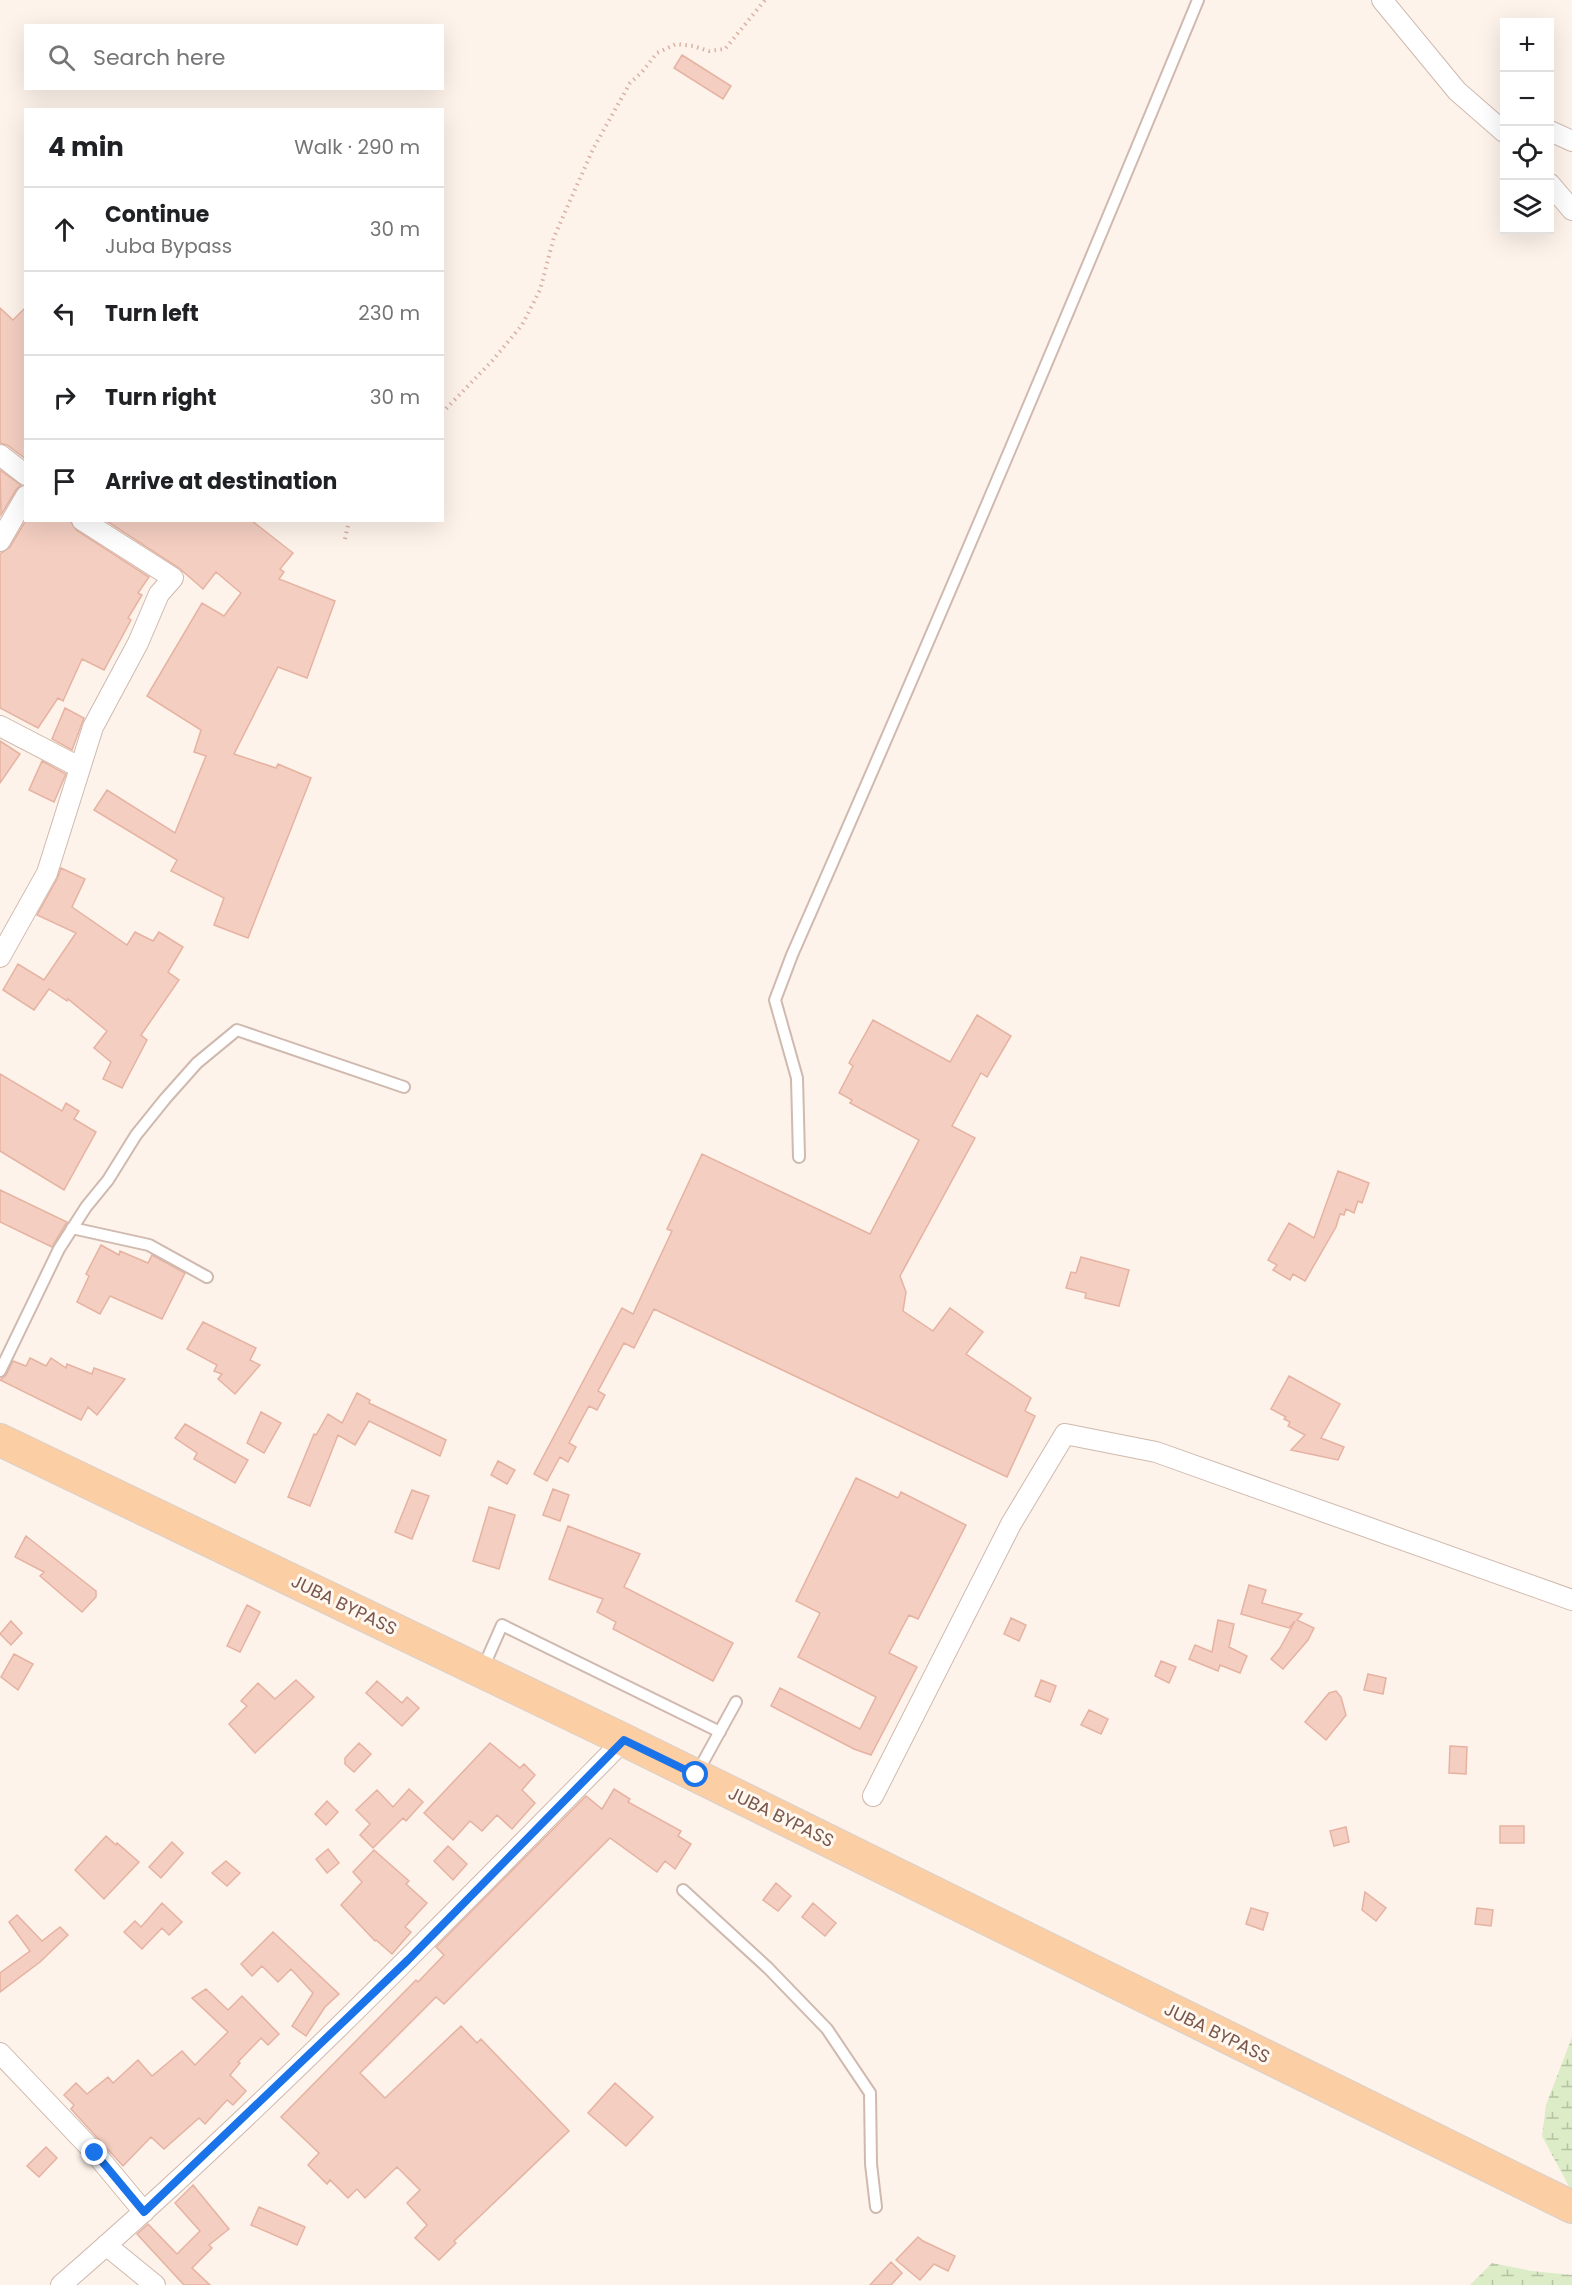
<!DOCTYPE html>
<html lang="en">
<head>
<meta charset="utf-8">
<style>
	body { margin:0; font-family:Poppins,sans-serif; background:#f6f6f6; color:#202124 }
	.controls { position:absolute; right:18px; top:18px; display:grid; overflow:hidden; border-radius:0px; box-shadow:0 6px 24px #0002 }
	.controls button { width:54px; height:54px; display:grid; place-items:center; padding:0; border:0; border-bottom:2px solid #e0e0e0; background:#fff; color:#202124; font:30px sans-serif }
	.stop { position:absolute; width:18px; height:18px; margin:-14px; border:4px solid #1a73e8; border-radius:50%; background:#fff }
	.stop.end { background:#1a73e8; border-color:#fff; box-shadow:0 2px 6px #0008 }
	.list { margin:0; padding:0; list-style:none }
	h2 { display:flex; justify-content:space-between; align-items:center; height:78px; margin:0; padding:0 24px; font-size:26px }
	h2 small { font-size:20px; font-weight:400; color:#757577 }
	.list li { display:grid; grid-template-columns:39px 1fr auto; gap:18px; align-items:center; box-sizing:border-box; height:84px; padding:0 24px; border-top:2px solid #e0e0e0 }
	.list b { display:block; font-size:22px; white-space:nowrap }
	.list p { margin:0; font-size:20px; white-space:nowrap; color:#757577 }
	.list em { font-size:20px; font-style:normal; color:#757577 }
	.icon { flex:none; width:33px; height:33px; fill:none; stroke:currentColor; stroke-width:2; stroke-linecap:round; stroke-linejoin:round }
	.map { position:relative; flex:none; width:1572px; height:2285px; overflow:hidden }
	.search { position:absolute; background:#fff; box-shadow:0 6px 24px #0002; left:24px; top:24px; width:420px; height:66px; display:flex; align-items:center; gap:15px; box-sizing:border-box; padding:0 21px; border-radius:0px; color:#757577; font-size:22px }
	.panel { position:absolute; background:#fff; box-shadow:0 6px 24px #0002; left:24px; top:108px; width:420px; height:414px; border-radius:0px }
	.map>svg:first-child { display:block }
	.wetland { fill:url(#wetland-marsh) }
	.building { fill:#f3cec1; stroke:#e6b2a1; stroke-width:1.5 }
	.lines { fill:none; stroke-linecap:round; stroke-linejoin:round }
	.service-casing { stroke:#d0b9ae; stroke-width:14 }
	.minor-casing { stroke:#d0b9ae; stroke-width:22 }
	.primary-casing { stroke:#d9d0cd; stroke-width:34 }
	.path { stroke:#d9b1a3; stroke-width:4; stroke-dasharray:1.5 4.5; stroke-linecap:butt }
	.service { stroke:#fff; stroke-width:10 }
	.minor { stroke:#fff; stroke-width:20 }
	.primary { stroke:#fbcea3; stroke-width:32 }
	.route { stroke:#1a73e8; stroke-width:8 }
	.labels { text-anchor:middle; stroke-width:6; stroke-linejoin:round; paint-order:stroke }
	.street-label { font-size:18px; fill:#79564c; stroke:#fff8f1 }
</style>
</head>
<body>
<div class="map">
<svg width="1572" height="2285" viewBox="0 0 1572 2285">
	<defs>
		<pattern id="wetland-marsh" width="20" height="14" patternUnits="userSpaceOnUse" patternTransform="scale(1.5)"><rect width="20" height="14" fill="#dbecc7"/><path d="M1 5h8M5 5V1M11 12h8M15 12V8" fill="none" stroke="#b6c2a4"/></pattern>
	</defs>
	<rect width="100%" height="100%" fill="#fdf3ea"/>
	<path class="wetland" d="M1572,2037V2192L1542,2136L1546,2105Z
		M1492,2263L1532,2271L1572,2275V2285H1470Z"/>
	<path class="building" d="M682,55L731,86L723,99L674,68Z
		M26,307V459L7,445L0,443V308L13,320Z
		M0,470L21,485L16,490L1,515Z
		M26,520H70L76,530L149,577L138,593L142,595L128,618L131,620L104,670L82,659L63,701L58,698L38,728L0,708V554L10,547Z
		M105,520H251L293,553L280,569L284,572L279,579L335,601L307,678L278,667L234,754L276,768L278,764L311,778L248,938L214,925L224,898L171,871L177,860L94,810L107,790L175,833L206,756L194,752L201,730L147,696L202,603L224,616L241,593L216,572L203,589L179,568Z
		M65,708L84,718L72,750L52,739Z
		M0,741L20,754L0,783Z
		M42,761L66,774L54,802L29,790Z
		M61,868L85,879L72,907L127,945L135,932L153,941L159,932L183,947L168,972L179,980L141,1035L147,1040L122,1088L103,1079L111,1062L94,1048L107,1031L68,999L67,1001L49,989L34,1010L3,990L18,964L44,980L76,933L37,915L57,879Z
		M977,1015L1011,1036L987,1077L981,1073L952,1126L975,1138L900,1276L906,1292L903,1311L933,1331L950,1308L983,1332L966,1354L1031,1398L1025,1411L1035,1416L1007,1477L654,1309L634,1348L624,1343L598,1391L605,1395L597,1410L589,1406L569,1443L576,1447L568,1462L560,1457L547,1481L534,1474L622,1308L633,1314L672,1231L667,1229L702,1154L870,1234L919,1140L850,1103L852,1100L839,1093L853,1066L849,1063L873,1020L950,1062Z
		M0,1074L62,1111L66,1103L79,1111L74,1119L96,1132L64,1190L0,1151Z
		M1338,1171L1369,1183L1362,1203L1358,1201L1354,1213L1346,1209L1344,1215L1340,1214L1336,1227L1305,1281L1293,1274L1290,1280L1273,1270L1277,1265L1268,1260L1289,1223L1314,1238Z
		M0,1190L67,1222L52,1247L0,1222Z
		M101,1245L119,1255L120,1251L148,1263L152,1255L185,1273L162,1319L110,1296L100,1314L77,1302L89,1276L86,1274Z
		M1081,1257L1129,1270L1119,1306L1085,1298L1086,1293L1066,1288L1071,1272L1076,1273Z
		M203,1322L256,1348L250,1360L260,1365L235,1394L218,1379L222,1374L214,1371L217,1365L187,1349Z
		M30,1358L46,1366L51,1358L66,1368L67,1364L92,1374L94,1368L125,1379L97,1415L88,1407L81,1420L0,1380L6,1375L13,1361L26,1366Z
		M1289,1376L1340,1404L1321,1438L1344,1447L1338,1460L1291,1450L1305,1435L1288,1426L1290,1422L1284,1419L1286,1417L1271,1409Z
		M357,1393L370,1400L369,1403L446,1440L440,1456L369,1421L355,1445L338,1435L310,1506L288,1497L314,1434L316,1435L328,1414L342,1423Z
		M261,1412L281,1423L264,1453L247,1443Z
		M185,1424L248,1460L235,1483L194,1459L197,1453L175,1438Z
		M498,1461L515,1470L507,1484L491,1475Z
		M856,1478L898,1498L901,1492L966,1525L918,1619L909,1615L889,1653L917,1667L871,1755L854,1749L771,1706L780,1688L860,1729L876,1697L798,1657L820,1613L796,1601Z
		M553,1489L569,1495L560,1521L543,1515Z
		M412,1490L429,1496L412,1539L395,1532Z
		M489,1507L515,1515L499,1569L473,1561Z
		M568,1526L640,1554L624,1587L733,1643L713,1681L613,1629L616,1622L597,1612L603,1599L549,1579Z
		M26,1536L96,1591V1597L82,1612L40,1576L44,1572L15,1557Z
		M1249,1585L1266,1590L1262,1603L1302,1614L1297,1620L1314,1628L1308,1640L1283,1669L1271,1659L1280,1648L1295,1621L1289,1628L1241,1614Z
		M247,1605L260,1612L240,1652L227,1646Z
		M1011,1618L1026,1625L1019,1641L1004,1634Z
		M1218,1620L1234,1624L1229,1647L1247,1656L1240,1673L1220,1665L1218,1671L1189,1659L1195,1645L1212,1652Z
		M11,1621L22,1633L11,1645L0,1634Z
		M14,1654L33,1664L18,1690L1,1677Z
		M1161,1661L1176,1667L1169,1683L1155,1676Z
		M1368,1674L1386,1678L1383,1694L1364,1690Z
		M296,1680L314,1697L255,1753L229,1724L247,1706L241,1701L258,1683L275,1699Z
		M1041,1680L1056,1686L1050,1702L1035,1696Z
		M377,1681L402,1703L407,1697L419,1708L402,1726L366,1693Z
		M1336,1691L1341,1697L1346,1715L1326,1740L1305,1722L1329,1693Z
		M1089,1710L1108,1719L1101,1734L1081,1725Z
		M359,1743L371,1754L354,1772L345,1764V1758Z
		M490,1743L520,1768L524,1764L535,1775L522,1790L535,1803L512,1829L497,1815L482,1831L470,1821L453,1840L424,1813Z
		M1450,1746L1467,1747L1466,1774L1449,1773Z
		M409,1789L423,1802L406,1821L403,1818L373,1848L360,1835L370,1824L356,1810L377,1790L393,1807Z
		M614,1789L630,1799L628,1802L681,1831L678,1836L691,1844L675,1869L665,1861L657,1872L610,1838L444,2004L436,1997L360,2073L385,2098L461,2026L477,2043L481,2039L569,2131L454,2241L456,2243L439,2260L415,2238L427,2225L407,2203L420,2190L397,2167L365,2198L357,2189L348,2198L330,2180L327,2184L308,2165L319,2153L281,2117L416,1980L418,1982L444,1955L436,1947L586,1796L602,1809Z
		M327,1801L338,1812L326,1825L315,1814Z
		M1500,1826H1524V1843H1500Z
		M1346,1827L1349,1842L1334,1846L1330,1831Z
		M106,1836L116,1845L117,1843L139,1862L104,1899L75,1870Z
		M172,1842L183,1853L161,1878L149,1867Z
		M448,1846L467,1864L453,1880L434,1861Z
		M328,1849L339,1863L327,1873L316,1859Z
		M374,1850L409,1881L406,1884L427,1903L405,1927L411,1932L392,1954L376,1940L375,1941L341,1905L362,1882L353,1872Z
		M226,1861L240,1873L227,1886L212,1873Z
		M776,1883L791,1896L778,1911L763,1900Z
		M1365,1892L1386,1908L1376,1921L1362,1910Z
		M162,1903L182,1922L169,1935L162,1928L142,1949L124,1932L135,1921L141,1927Z
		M813,1903L836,1923L825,1936L802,1917Z
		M1251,1908L1268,1913L1263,1930L1246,1924Z
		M1477,1908L1493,1910L1491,1926L1475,1924Z
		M17,1915L42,1941L60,1927L68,1935L40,1962L0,1992V1973L30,1951L9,1922Z
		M273,1932L339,1994L325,2007L306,2036L292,2026L313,1993L291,1969L278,1982L262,1966L252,1976L241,1964Z
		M206,1989L228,2010L242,1996L279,2034L268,2045L261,2038L238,2062L240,2063L230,2075L246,2091L233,2105L227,2100L205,2124L199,2118L164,2149L151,2137L123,2166L71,2109L74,2105L64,2095L76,2083L87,2094L108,2077L113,2083L138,2060L152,2076L182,2051L195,2065L228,2032L192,1998Z
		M615,2083L653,2117L626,2146L588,2113Z
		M46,2147L57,2158L39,2177L27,2166Z
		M193,2185L229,2229L209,2245L212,2248L192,2268L210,2285H184L137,2234L148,2224L177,2254L200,2231L175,2203Z
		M259,2207L305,2227L297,2245L251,2225Z
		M918,2237L923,2241L955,2256L948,2271L934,2264L920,2280L896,2260Z
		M891,2262L902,2273L891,2285H870Z"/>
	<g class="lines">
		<defs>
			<path id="service" d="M799,1157L797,1078L775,1000L792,955C931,639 1066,320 1198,0
				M72,1228L149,1245L207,1277
				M0,1371L59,1249L86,1207L108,1180L136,1135L165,1099L197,1063L237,1030L404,1087
				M483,1668L502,1625L720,1732
				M697,1773L736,1702
				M683,1890L768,1968L827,2029L870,2093L871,2164L876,2207"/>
			<path id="minor" d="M1382,0L1457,91L1504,132
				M1550,131L1572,141
				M1550,184L1572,210
				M0,455L26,475
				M0,541L26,496
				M0,726L79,767
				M0,957L47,873L93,727L138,643L159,594L173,578L82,520
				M873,1796L1011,1524L1065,1434L1156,1452L1572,1600
				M0,2053L95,2153L144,2212
				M106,2245L155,2285
				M61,2285C258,2114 441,1926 624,1740"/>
			<path id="primary" d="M0,1440L624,1740L1572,2207"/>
		</defs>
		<use href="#service" class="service-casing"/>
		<use href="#minor" class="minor-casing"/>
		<use href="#primary" class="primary-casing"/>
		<path class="path" d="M442,413L492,361L522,325L540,290L554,237L593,149L630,83L642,72L657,53L676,44L693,46L709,51L725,49L765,0
			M345,539L349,520"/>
		<use href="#service" class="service"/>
		<use href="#minor" class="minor"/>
		<use href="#primary" class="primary"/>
	</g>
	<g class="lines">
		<path class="route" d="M95,2153L144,2212L408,1960L624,1740L696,1775"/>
	</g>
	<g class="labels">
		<g class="street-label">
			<text transform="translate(344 1605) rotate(26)" y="6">JUBA BYPASS</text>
			<text transform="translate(781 1817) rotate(26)" y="6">JUBA BYPASS</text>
			<text transform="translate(1217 2033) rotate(26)" y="6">JUBA BYPASS</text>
		</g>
	</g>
</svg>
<div class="controls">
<button>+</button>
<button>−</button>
<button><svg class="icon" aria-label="locate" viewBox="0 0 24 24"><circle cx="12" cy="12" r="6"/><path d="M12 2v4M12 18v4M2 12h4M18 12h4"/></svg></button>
<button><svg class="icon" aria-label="layers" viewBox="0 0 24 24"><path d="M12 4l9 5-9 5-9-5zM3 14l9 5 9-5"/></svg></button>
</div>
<div class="stop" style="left:696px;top:1775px"></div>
<div class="stop end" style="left:95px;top:2153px"></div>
<div class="search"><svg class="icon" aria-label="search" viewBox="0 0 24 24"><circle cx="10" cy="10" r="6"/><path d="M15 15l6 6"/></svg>Search here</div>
<section class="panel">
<h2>4 min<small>Walk · 290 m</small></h2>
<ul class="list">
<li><svg class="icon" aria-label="ahead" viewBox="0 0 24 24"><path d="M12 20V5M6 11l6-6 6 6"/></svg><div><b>Continue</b><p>Juba Bypass</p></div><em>30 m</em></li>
<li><svg class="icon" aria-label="left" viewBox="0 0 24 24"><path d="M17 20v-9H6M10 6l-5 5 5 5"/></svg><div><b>Turn left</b></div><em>230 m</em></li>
<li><svg class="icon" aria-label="right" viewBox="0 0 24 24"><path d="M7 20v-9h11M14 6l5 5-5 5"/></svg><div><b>Turn right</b></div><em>30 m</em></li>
<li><svg class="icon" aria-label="arrive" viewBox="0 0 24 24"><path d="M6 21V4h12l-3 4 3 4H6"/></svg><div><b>Arrive at destination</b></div></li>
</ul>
</section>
</div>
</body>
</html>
